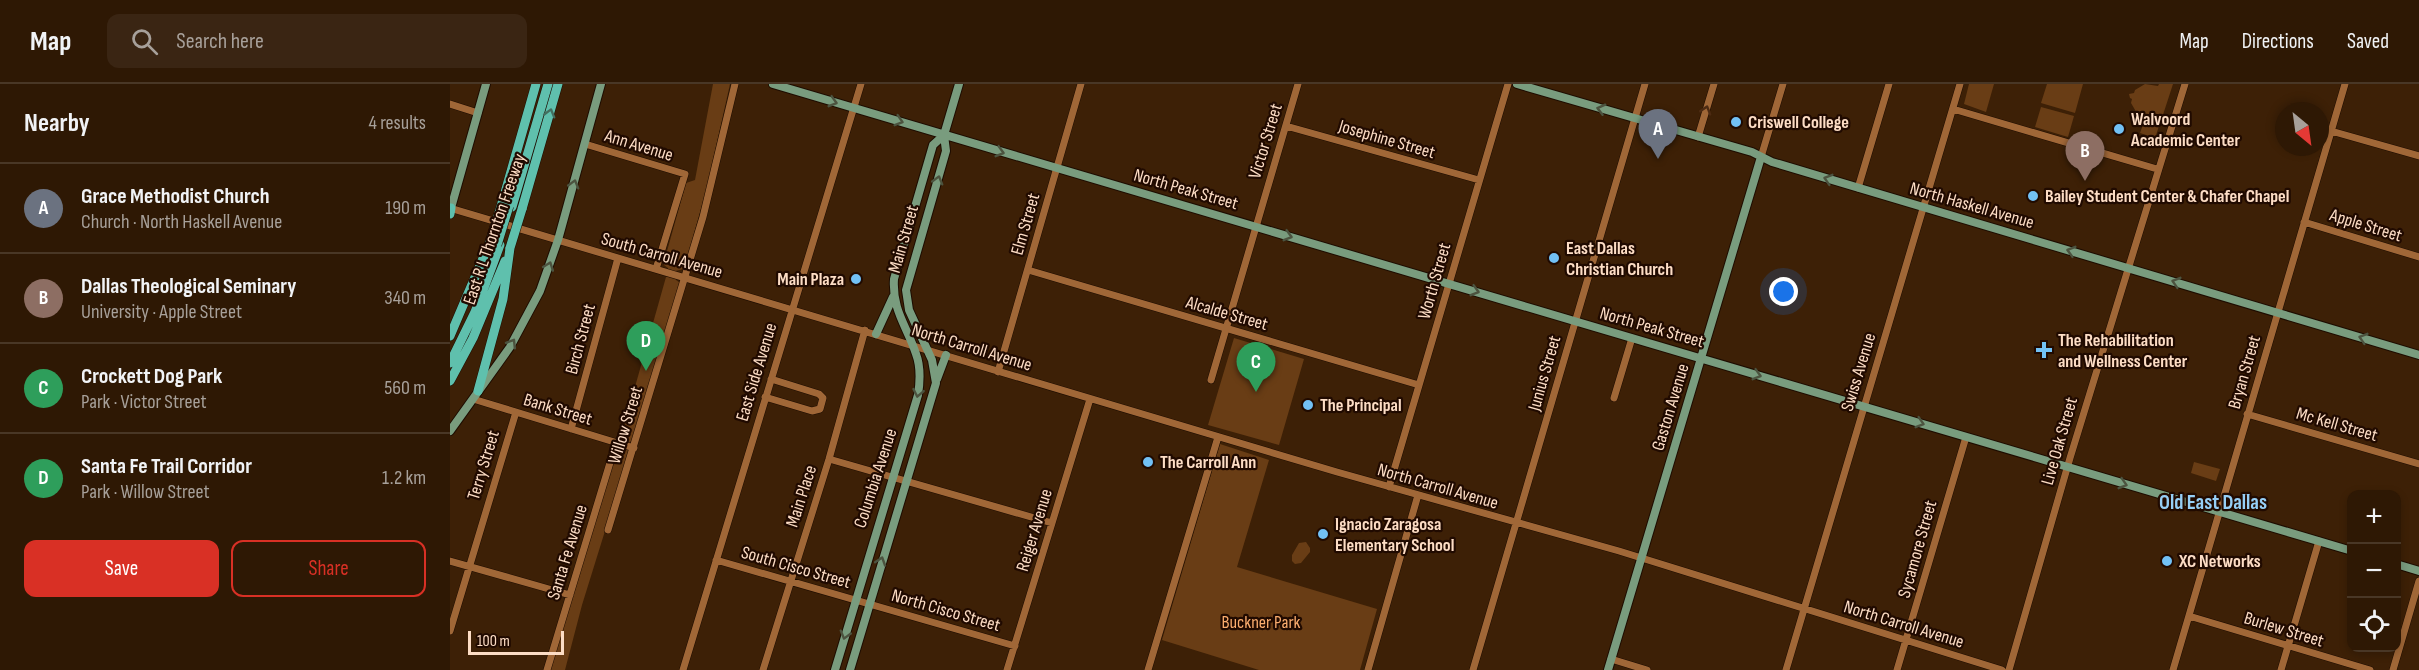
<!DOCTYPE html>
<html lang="en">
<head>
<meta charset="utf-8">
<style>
	body { margin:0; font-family:"Sofia Sans Condensed",sans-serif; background:#3a2513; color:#f1f3f6 }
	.controls { position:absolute; right:18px; bottom:18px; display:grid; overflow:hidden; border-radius:12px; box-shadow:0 3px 9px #0003 }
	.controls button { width:54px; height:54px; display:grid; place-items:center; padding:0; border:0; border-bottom:2px solid #493726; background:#2e1804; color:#f1f3f6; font:30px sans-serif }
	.compass { position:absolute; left:1825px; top:18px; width:54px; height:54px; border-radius:50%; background:#2e1804; box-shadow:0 3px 9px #0003; rotate:151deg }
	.scale { position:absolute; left:18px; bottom:15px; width:96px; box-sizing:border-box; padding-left:6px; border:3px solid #fdddc5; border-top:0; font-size:16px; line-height:21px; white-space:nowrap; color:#fdddc5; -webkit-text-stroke:4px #200a00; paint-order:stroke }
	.you { position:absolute; left:1334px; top:208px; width:21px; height:21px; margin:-15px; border:4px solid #fff; border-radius:50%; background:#1a73e8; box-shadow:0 0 0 9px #1a73e833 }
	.badge { display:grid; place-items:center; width:39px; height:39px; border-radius:50%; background:#d93025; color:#fff; font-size:20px; font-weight:700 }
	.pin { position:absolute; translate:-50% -50px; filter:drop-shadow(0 2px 3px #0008) }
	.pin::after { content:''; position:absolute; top:32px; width:21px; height:18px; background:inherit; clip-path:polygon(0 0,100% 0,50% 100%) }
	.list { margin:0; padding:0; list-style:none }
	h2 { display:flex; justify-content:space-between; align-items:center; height:78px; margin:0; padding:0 24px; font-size:26px }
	h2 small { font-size:20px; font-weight:400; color:#a7a09a }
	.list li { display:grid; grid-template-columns:39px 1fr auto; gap:18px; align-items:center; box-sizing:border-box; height:90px; padding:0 24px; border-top:2px solid #493726 }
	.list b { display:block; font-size:22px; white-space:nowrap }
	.list p { margin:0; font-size:20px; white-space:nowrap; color:#a7a09a }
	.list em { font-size:20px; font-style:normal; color:#a7a09a }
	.actions { display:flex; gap:12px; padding:18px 24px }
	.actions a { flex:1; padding:14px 0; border:2px solid #d93025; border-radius:12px; text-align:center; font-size:21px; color:#d93025 }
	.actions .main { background:#d93025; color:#fff }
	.icon { flex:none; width:33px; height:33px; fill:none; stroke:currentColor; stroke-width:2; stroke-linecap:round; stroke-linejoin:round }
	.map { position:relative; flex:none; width:1969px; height:586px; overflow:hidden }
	header { display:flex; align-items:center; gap:36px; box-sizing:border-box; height:84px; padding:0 30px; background:#2e1804; border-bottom:2px solid #493726 }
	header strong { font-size:28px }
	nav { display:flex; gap:33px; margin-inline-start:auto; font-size:21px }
	.search { width:420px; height:54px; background:#3a2513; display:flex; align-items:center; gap:15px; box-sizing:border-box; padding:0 21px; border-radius:12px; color:#a7a09a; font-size:22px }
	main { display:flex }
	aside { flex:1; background:#2e1804 }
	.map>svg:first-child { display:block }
	.green { fill:#693d15 }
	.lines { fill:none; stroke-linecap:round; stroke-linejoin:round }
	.minor-casing { stroke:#1d0c01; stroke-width:8 }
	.major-casing { stroke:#1d0c01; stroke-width:10 }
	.highway-casing { stroke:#1d0c01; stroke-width:10 }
	.minor { stroke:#a06737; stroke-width:7 }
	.major { stroke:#799c7e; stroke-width:8 }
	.highway { stroke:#5fc0ad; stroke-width:9 }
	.highway-bridge-casing { stroke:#1d0c01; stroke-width:10; stroke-linecap:butt }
	.highway-bridge { stroke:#5fc0ad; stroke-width:9 }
	.oneway { stroke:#4c533f }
	.oneway2 { stroke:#4d2b13 }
	.oneway3 { stroke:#436e5f }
	.poi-dot { fill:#72c1f5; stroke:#200a00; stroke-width:2 }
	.labels { text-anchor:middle; stroke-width:4.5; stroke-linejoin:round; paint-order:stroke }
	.poi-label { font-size:18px; font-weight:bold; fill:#fdddc5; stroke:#200a00; text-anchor:start }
	.street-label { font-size:18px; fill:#fdddc5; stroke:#200a00 }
	.park-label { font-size:18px; fill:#fbad6e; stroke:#200a00 }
	.quarter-label { font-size:21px; font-weight:bold; fill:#96cff6; stroke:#200a00 }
</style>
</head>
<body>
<header>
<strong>Map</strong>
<div class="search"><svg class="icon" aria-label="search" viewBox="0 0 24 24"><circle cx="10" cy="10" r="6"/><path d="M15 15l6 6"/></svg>Search here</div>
<nav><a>Map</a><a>Directions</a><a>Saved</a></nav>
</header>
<main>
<aside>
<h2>Nearby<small>4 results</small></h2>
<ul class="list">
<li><span class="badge" style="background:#6b7280">A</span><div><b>Grace Methodist Church</b><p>Church · North Haskell Avenue</p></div><em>190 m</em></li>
<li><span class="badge" style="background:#8d6e63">B</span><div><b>Dallas Theological Seminary</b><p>University · Apple Street</p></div><em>340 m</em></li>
<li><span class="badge" style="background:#2e9e5b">C</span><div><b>Crockett Dog Park</b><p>Park · Victor Street</p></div><em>560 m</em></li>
<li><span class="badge" style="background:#2e9e5b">D</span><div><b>Santa Fe Trail Corridor</b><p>Park · Willow Street</p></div><em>1.2 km</em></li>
</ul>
<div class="actions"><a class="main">Save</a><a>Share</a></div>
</aside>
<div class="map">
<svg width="1969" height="586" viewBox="0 0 1969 586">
	<rect width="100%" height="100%" fill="#3d2006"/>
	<path class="green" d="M263,0H280L256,107L234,185L225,187L226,196L230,199L183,356L180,358L178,373L132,521L115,586H100L167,366L172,358L170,356L216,193H218V184L214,181V178L236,99L245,96Z
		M1519,0H1544L1536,28L1514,20Z
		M1597,0H1633L1625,29L1591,19Z
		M1695,0L1708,2L1709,0H1723L1711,37L1688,31L1681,19L1682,15L1680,14L1679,10L1684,9L1685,6Z
		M1591,23L1624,32L1618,53L1585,43Z
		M1695,35L1710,39L1705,54L1690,49Z
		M784,254L854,275L829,361L758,341Z
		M770,360L819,376L787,483L927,525L910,586H809L712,556Z
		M1744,378L1770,385L1766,397L1741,389Z
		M856,458L860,464V468L851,479L845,480L842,477V471L849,459Z"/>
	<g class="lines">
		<defs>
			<path id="minor" d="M0,20L28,29
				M1503,25L1707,85
				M836,42L1029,96
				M1881,47L1969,72
				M1248,53L1264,0
				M135,60L235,90L206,185
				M1311,73L1333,0
				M1408,104L1439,0
				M0,124L887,388L1169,467L1552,586
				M1854,138L1969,173
				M578,186L969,301
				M548,288L631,0
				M761,296L848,0
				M315,313L362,327L370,325L373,314L369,310L321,295
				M1164,314L1182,254
				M23,315L184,364
				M1797,330L1969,380
				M121,345L168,174
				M379,375L602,439
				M939,403L1058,0
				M158,446L253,133L285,0
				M266,476L565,562
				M0,477L120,511
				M1739,532L1920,586
				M0,547L66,328
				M1161,575L1197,586
				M97,586L166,359
				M233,586L411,0
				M313,586L379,375L415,246
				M557,586L640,315
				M698,586L768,353
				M918,586L968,411
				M1023,586L1195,0
				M1336,586L1510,0
				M1447,586L1516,353
				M1559,586L1620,374L1735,0
				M1723,586L1895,0
				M1831,586L1869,457
				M1943,586L1969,497"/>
			<path id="major" d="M323,0L1902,467
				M1067,0L1302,68L1322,78L1969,271
				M1,124L36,0
				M426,250L443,213
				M487,295L496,271
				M0,347L60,263L90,207L108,156L151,0
				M1946,480L1969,487
				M385,586L468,311C470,298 471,283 466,270C457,242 442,227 444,195L483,61L494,51
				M400,586L486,299L482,276L459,226L456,206L496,67L494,51L509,0
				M1158,586L1311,73"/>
			<path id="highway" d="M52,119L86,0
				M62,123L98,0
				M72,125L108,0
				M0,130L1,124
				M0,252L40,158
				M0,279L25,228L50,161
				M0,297L23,254L55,177
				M28,307L53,215L60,164"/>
		</defs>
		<use href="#minor" class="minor-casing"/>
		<use href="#major" class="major-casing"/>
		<use href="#highway" class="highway-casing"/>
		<use href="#minor" class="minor"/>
		<use href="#major" class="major"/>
		<use href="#highway" class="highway"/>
		<defs>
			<path id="highway-bridge" d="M40,158L52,119
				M47,161L59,122
				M60,164L72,125"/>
		</defs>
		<use href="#highway-bridge" class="highway-bridge-casing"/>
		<use href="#highway-bridge" class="highway-bridge"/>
	</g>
	<defs><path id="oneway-chevron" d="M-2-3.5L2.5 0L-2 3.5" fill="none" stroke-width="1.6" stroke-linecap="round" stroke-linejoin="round" transform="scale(1.5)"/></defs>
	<g class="oneway">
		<use href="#oneway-chevron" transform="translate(383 18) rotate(16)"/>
		<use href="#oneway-chevron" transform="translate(1151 25) rotate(-165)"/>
		<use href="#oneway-chevron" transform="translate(449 37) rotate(17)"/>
		<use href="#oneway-chevron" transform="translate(550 68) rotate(16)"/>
		<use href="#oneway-chevron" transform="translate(1378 95) rotate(-163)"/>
		<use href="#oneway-chevron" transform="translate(488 96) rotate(-74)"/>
		<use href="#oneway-chevron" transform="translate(124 100) rotate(-74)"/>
		<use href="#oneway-chevron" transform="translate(838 152) rotate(16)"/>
		<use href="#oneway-chevron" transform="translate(1621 167) rotate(-164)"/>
		<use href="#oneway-chevron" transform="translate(99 182) rotate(-70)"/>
		<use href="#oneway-chevron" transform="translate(1726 198) rotate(-163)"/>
		<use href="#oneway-chevron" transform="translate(1025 207) rotate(16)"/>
		<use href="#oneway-chevron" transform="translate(1913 254) rotate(-163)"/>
		<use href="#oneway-chevron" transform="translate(62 259) rotate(-58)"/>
		<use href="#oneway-chevron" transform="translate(1307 291) rotate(16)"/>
		<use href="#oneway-chevron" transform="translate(468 309) rotate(101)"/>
		<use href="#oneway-chevron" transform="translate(1470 339) rotate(17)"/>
		<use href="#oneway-chevron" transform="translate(1673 400) rotate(17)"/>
		<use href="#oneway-chevron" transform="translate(431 477) rotate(-72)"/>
		<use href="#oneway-chevron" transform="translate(395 551) rotate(106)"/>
	</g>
	<use class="oneway2" href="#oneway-chevron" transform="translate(1256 26) rotate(-73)"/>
	<use class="oneway3" href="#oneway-chevron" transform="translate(100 29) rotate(-74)"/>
	<g class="poi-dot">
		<circle cx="1286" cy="38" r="6"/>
		<circle cx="1669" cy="45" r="6"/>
		<circle cx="1583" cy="112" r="6"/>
		<circle cx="1104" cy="174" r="6"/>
		<circle cx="406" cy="195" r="6"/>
		<path d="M1591 257h6v6h6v6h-6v6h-6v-6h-6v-6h6z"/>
		<circle cx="858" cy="321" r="6"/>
		<circle cx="698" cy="378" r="6"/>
		<circle cx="873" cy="450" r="6"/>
		<circle cx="1717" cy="477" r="6"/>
	</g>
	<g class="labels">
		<g class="poi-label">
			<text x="1681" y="41">Walvoord<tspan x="1681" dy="21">Academic Center</tspan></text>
			<text x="1298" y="44">Criswell College</text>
			<text x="1595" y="118">Bailey Student Center &amp; Chafer Chapel</text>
			<text x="1116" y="170">East Dallas<tspan x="1116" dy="21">Christian Church</tspan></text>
			<text x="394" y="201" text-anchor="end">Main Plaza</text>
			<text x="1608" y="262">The Rehabilitation<tspan x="1608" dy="21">and Wellness Center</tspan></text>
			<text x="870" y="327">The Principal</text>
			<text x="710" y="384">The Carroll Ann</text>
			<text x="885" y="446">Ignacio Zaragosa<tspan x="885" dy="21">Elementary School</tspan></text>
			<text x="1729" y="483">XC Networks</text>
		</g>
		<g class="street-label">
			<text transform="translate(937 55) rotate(16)" y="6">Josephine Street</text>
			<text transform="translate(815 57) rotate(-73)" y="6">Victor Street</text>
			<text transform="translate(189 61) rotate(17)" y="6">Ann Avenue</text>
			<text transform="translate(736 105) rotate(16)" y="6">North Peak Street</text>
			<text transform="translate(1522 121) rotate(16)" y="6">North Haskell Avenue</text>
			<text transform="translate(575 140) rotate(-74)" y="6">Elm Street</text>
			<text transform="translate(1916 141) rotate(17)" y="6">Apple Street</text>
			<text transform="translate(44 145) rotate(-71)" y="6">East R L Thornton Freeway</text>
			<text transform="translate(453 155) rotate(-74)" y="6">Main Street</text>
			<text transform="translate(212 171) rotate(16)" y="6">South Carroll Avenue</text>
			<text transform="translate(984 197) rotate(-74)" y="6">Worth Street</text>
			<text transform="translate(777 229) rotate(16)" y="6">Alcalde Street</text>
			<text transform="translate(1202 243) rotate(16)" y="6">North Peak Street</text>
			<text transform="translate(130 255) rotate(-75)" y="6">Birch Street</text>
			<text transform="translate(522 263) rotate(17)" y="6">North Carroll Avenue</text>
			<text transform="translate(306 288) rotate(-73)" y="6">East Side Avenue</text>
			<text transform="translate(1408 288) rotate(-73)" y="6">Swiss Avenue</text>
			<text transform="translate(1794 288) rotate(-74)" y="6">Bryan Street</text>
			<text transform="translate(1094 289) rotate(-74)" y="6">Junius Street</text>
			<text transform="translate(1220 323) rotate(-73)" y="6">Gaston Avenue</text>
			<text transform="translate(108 325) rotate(17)" y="6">Bank Street</text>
			<text transform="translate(1887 340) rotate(16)" y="6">Mc Kell Street</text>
			<text transform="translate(175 341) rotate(-73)" y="6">Willow Street</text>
			<text transform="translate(1609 357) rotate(-74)" y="6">Live Oak Street</text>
			<text transform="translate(33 381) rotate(-73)" y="6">Terry Street</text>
			<text transform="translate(425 394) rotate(-72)" y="6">Columbia Avenue</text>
			<text transform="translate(988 402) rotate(16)" y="6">North Carroll Avenue</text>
			<text transform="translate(351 412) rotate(-72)" y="6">Main Place</text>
			<text transform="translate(584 446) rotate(-73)" y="6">Reiger Avenue</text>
			<text transform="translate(1467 465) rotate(-74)" y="6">Sycamore Street</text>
			<text transform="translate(117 468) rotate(-73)" y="6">Santa Fe Avenue</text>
			<text transform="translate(346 483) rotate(16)" y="6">South Cisco Street</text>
			<text transform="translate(496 526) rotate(16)" y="6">North Cisco Street</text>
			<text transform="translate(1454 540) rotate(17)" y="6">North Carroll Avenue</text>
			<text transform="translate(1834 545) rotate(17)" y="6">Burlew Street</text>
		</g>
		<g class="park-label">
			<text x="811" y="544">Buckner Park</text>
		</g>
		<g class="quarter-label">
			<text x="1763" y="425">Old East Dallas</text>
		</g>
	</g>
</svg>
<div class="controls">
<button>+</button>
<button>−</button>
<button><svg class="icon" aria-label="locate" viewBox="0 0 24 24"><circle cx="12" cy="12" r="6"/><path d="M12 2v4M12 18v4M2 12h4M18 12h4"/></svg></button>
</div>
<svg class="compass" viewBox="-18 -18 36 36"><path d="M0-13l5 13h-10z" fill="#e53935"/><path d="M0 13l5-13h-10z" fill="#a7a09a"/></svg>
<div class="scale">100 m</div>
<div class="you"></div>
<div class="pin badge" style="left:1208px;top:75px;background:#6b7280">A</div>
<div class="pin badge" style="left:1635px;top:97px;background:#8d6e63">B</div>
<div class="pin badge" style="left:806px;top:308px;background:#2e9e5b">C</div>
<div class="pin badge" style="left:196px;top:287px;background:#2e9e5b">D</div>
</div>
</main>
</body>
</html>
